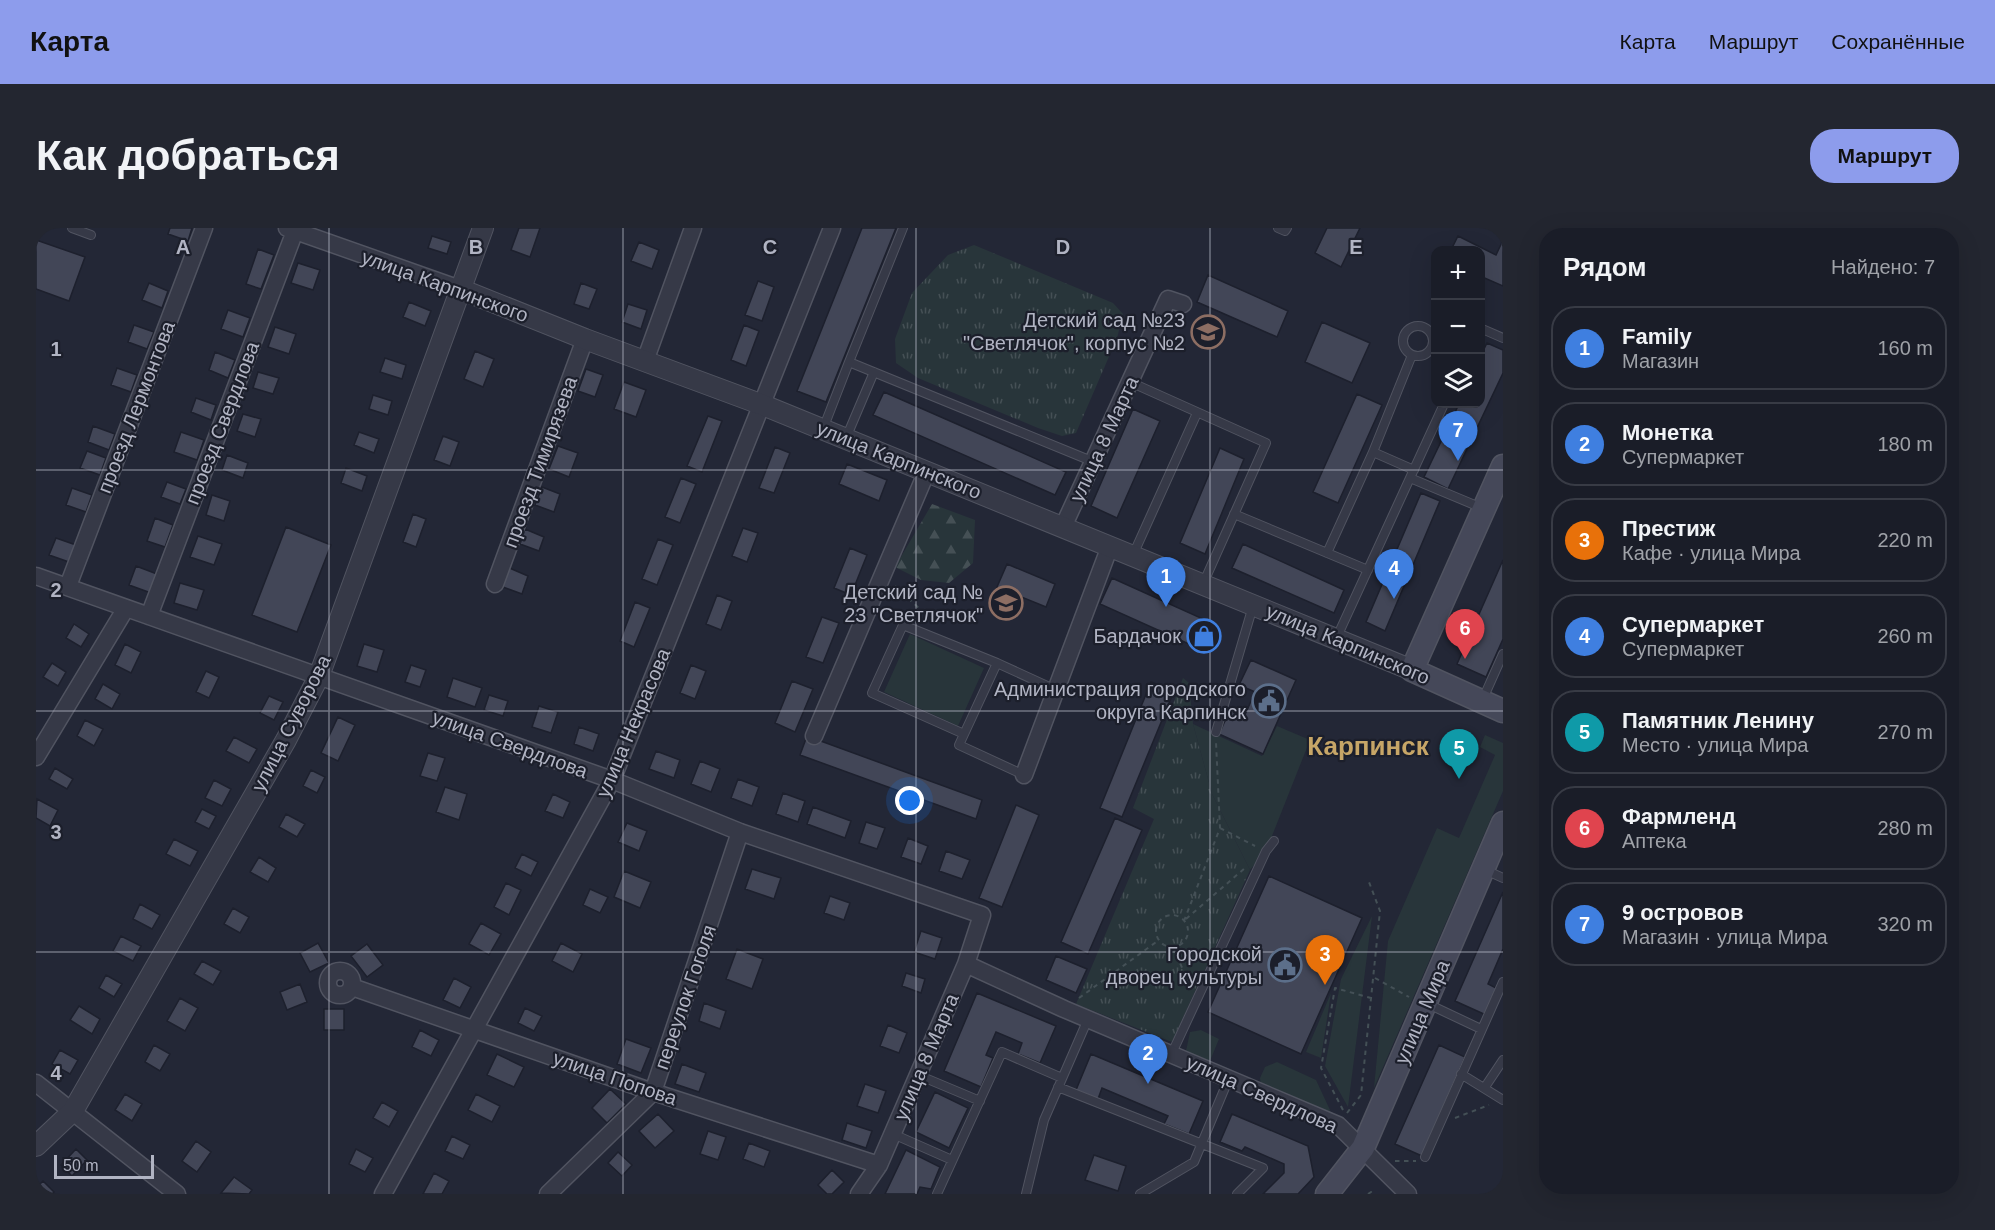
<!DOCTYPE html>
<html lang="ru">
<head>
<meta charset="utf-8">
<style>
	body { margin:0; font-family:Helvetica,sans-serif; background:#232630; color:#f1f3f6 }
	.controls { position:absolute; right:18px; top:18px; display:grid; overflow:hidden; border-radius:12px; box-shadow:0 6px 24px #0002 }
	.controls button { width:54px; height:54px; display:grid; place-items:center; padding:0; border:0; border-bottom:2px solid #383b45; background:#1a1d28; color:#f1f3f6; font:30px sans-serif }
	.scale { position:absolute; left:18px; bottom:15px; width:100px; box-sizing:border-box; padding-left:6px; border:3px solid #b1b4c3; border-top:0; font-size:16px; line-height:21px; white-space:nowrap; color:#b1b4c3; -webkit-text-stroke:4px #1c1f2b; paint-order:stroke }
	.you { position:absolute; left:874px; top:573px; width:21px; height:21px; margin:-15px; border:4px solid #fff; border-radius:50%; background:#1a73e8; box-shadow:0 0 0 9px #1a73e833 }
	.badge { display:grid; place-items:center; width:39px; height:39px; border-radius:50%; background:#8d9cec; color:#fff; font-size:20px; font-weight:700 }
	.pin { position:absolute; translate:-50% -50px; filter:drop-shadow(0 2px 3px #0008) }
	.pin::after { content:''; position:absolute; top:32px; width:21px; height:18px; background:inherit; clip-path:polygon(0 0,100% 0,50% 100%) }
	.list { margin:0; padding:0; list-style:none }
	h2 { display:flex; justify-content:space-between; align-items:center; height:78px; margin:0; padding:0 24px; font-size:26px }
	h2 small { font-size:20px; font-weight:400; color:#9fa2a8 }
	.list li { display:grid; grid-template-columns:39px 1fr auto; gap:18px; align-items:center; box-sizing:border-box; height:84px; margin:0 12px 12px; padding:0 12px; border:2px solid #383b45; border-radius:24px }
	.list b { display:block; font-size:22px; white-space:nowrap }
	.list p { margin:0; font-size:20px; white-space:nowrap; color:#9fa2a8 }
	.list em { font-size:20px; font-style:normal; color:#9fa2a8 }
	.icon { flex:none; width:33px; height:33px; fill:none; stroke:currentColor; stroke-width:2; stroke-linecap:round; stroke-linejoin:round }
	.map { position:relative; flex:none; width:1467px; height:966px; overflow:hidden; border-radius:24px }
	header { display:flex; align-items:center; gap:36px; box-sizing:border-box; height:84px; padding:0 30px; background:#8d9cec; color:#111 }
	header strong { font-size:28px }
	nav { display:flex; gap:33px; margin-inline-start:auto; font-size:21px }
	.intro { display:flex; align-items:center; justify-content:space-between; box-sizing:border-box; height:144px; padding:0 36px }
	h1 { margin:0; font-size:42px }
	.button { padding:15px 27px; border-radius:24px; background:#8d9cec; color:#111; font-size:21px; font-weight:700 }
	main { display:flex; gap:36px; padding:0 36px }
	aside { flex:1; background:#1a1d28; border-radius:24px; box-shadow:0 6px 24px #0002 }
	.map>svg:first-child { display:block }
	.grass { fill:#28353a }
	.forest { fill:url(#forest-firs) }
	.park { fill:url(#park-tufts) }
	.building { fill:#424657; stroke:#1d202d; stroke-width:1.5 }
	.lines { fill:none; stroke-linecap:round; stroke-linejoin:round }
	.service-casing { stroke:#515461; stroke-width:10 }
	.minor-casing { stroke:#515461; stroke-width:19 }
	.tertiary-casing { stroke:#515461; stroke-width:22 }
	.secondary-casing { stroke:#515461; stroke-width:25 }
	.path { stroke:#445056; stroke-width:2; stroke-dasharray:4.5 4.5; stroke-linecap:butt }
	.service { stroke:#363947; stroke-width:8 }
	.minor { stroke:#363947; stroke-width:16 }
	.tertiary { stroke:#363947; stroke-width:20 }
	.secondary { stroke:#454859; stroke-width:22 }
	.grid { fill:none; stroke:#b1b4c3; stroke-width:1.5; stroke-opacity:0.55 }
	.labels { text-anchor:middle; stroke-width:4.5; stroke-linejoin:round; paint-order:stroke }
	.street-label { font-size:20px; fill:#b1b4c3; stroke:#1c1f2b }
	.poi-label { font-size:20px; fill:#b1b4c3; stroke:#1c1f2b; text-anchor:end }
	.district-label { font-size:26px; font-weight:bold; fill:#c7a667; stroke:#1c1f2b }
	.grid-label { font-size:20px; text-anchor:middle; font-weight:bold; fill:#b1b4c3; stroke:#1c1f2b; stroke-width:4.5; stroke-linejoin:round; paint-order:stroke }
</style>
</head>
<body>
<header>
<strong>Карта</strong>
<nav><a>Карта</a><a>Маршрут</a><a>Сохранённые</a></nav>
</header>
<div class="intro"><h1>Как добраться</h1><a class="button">Маршрут</a></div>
<main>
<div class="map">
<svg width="1467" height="966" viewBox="0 0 1467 966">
	<defs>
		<pattern id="forest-firs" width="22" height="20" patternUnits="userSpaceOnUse" patternTransform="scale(1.5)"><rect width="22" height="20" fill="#28353a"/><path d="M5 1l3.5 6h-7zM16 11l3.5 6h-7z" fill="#455055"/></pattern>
		<pattern id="park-tufts" width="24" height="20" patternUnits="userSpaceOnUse" patternTransform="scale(1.5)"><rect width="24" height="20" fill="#28353a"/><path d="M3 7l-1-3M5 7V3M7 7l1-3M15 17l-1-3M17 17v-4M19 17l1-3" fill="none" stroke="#455055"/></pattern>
	</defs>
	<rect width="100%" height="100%" fill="#232736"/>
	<path class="grass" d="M874,406L948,440L922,498L848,464Z
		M1157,496L1226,528L1241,498L1274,512L1230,623L1214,642L1176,566Z
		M1449,507L1467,515V563L1338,860L1352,713L1401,600L1423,610L1459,527L1444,519Z
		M1336,688L1312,879L1289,838L1305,751Z
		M1295,765L1285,830L1270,824Z
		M1165,802L1183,811L1174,833L1150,823L1154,804Z
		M1241,834L1280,852L1294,882L1293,889L1225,859L1224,850L1229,839Z"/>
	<path class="forest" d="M896,276L939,292L937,335L913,355L885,352L859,339Z"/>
	<path class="park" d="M938,17L1077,75L1087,86L1081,110L1040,205L1026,208L1002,200L882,150L860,135L859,111L876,65L912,27Z
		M1147,450L1153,455L1157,496L1176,566L1214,642L1136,814L1040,776L1118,591L1097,580Z"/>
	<path class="building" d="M134,0H156L152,13L132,6Z
		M483,0H504L494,29L475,22Z
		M826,0H860L790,174L761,163Z
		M1291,0H1324L1305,39L1279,25Z
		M396,8L415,14L411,26L392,20Z
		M1422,8L1460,27L1467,12V58L1444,48V22H1415Z
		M0,12L49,29L33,73L0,61Z
		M603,14L623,22L616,41L595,33Z
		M222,21L238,27L225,61L210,56Z
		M262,35L284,42L277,62L255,55Z
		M1172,47L1252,83L1241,109L1161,74Z
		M722,53L738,59L726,93L709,87Z
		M113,55L132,63L126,80L106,72Z
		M545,55L561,61L553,81L538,76Z
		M373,74L395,83L389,98L367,89Z
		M592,76L611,82L605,101L586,94Z
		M192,82L214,90L207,109L185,101Z
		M1286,94L1334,115L1316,155L1269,134Z
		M98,97L118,104L111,121L92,114Z
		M708,97L723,103L710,138L695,132Z
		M239,99L260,106L253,126L232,119Z
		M1451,115L1467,122V145L1412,261L1388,249L1423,176H1444V129Z
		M439,123L458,131L447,159L428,151Z
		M179,124L199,132L192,150L173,142Z
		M349,130L370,137L366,151L344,144Z
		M81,140L101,147L95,164L75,157Z
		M550,141L567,147L559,169L542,163Z
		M222,144L243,150L237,166L217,160Z
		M588,154L610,162L600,189L578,181Z
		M848,164L1030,244L1019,267L837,187Z
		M1321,166L1346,177L1302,275L1277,264Z
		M337,167L356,173L352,187L333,181Z
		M160,170L180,177L175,192L155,184Z
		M1097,181L1124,193L1081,290L1055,278Z
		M207,186L225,191L219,209L201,203Z
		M672,188L686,193L666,244L651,238Z
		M57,198L79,206L73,222L52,214Z
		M145,204L168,212L161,232L138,224Z
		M323,204L343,211L338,225L318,217Z
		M407,208L423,214L414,238L398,232Z
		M522,218L542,225L533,249L513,241Z
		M739,219L754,225L738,265L723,260Z
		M1184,220L1208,231L1169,326L1144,315Z
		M51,223L70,230L64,247L44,240Z
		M191,227L212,235L207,250L186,242Z
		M811,236L851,252L843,273L803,256Z
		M310,240L331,248L326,263L305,255Z
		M645,250L660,256L644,295L629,289Z
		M131,254L150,261L144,276L125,269Z
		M506,259L524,266L518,284L499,277Z
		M36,260L56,267L50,284L30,277Z
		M1385,265L1404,273L1349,403L1330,394Z
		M176,267L194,273L188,293L170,287Z
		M377,286L390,291L380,319L367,314Z
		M119,290L137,297L129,319L111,313Z
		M250,299L295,317L261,404L216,387Z
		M707,300L722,305L711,334L696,328Z
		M489,301L508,309L503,323L484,316Z
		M162,308L186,316L178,337L154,329Z
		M20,310L40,317L33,334L13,327Z
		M622,311L637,317L621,357L606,351Z
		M1207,316L1308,362L1298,385L1196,340Z
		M814,320L831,327L815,367L798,360Z
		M1467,332V411L1450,449L1421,436Z
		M971,336L1019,356L1010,379L961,359Z
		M100,338L121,346L115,365L93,357Z
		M471,339L492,348L486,366L464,358Z
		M1076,350L1176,395L1164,421L1064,376Z
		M144,355L168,362L161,382L138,375Z
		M681,367L696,373L685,402L670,396Z
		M599,374L614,380L598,419L584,413Z
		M786,389L803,395L787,435L770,429Z
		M38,396L53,406L45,419L30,410Z
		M89,416L105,424L95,445L79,437Z
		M328,416L348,422L341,444L321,438Z
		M1215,432L1260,452L1227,526L1183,506L1194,482L1208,489L1219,464L1203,457Z
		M16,435L30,444L22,458L7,449Z
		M375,437L390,442L384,459L369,454Z
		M655,437L670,443L659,471L644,465Z
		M170,443L183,449L173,470L160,464Z
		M417,450L446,460L439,479L411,469Z
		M756,453L777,461L759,504L739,495Z
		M1115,454L1138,463L1086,589L1064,580Z
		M67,456L84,466L76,481L59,471Z
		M453,467L472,473L467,488L448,482Z
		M233,468L247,474L238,492L224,485Z
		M503,478L522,484L515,505L496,499Z
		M302,489L319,497L302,533L285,525Z
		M49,492L67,501L58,518L41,508Z
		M543,499L563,506L557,523L538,516Z
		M771,508L946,572L940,591L764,527Z
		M198,509L221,521L213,535L190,523Z
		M620,523L644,532L638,550L613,541Z
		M392,525L409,530L401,553L384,548Z
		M664,533L684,541L675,564L655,556Z
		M19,540L37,551L31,561L13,551Z
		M275,542L289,549L281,565L267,558Z
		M702,551L723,559L716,578L695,570Z
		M178,552L195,561L186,578L169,570Z
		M409,559L431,566L423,592L400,584Z
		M747,565L769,573L762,594L740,586Z
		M517,566L534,574L527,590L509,583Z
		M1,571L22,582L14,598L0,590Z
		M980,577L1003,587L966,679L943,670Z
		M777,579L815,593L809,610L771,596Z
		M166,581L180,588L173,601L159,594Z
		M250,586L269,596L261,609L243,599Z
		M1079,590L1106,602L1052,726L1025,714Z
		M830,594L849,600L841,621L823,615Z
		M591,595L611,603L603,623L582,614Z
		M872,610L892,618L885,636L865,629Z
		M138,611L162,623L154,638L130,626Z
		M910,623L934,632L926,651L903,643Z
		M486,626L502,634L495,648L479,640Z
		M223,629L240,640L232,654L214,644Z
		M716,641L745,650L738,671L709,661Z
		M588,643L615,654L604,680L578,669Z
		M1233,648L1326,690L1265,826L1172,784Z
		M470,655L485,662L473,687L458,679Z
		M554,661L572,669L564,685L547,677Z
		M1467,664V721L1452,756L1462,761L1450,787L1419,773Z
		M794,668L814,675L808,692L788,685Z
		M104,676L124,687L116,701L97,691Z
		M197,680L213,689L204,705L188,696Z
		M445,695L465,706L453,727L433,716Z
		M885,703L906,710L899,731L878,724Z
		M85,708L105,718L97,733L77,723Z
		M282,715L293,735L274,744L264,725Z
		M525,715L546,726L537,744L516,733Z
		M331,716L347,737L331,749L315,728Z
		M701,721L727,731L716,761L690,751Z
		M1020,728L1051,741L1040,765L1010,752Z
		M166,733L185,743L177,757L158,746Z
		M870,745L889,751L885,765L866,758Z
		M70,747L86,756L78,769L63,760Z
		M418,750L435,759L424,780L407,772Z
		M264,756L271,774L251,782L244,764Z
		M941,765L1020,798L1004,835L982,826L986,815L960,804L950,827L957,830L945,859L908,843Z
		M144,770L162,780L149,803L131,793Z
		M668,775L690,783L684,801L663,793Z
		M43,778L64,791L56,806L34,792Z
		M489,780L506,788L498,803L482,795Z
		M288,781H308V802H288Z
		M852,797L871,805L863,825L844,818Z
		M384,802L403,812L395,828L376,819Z
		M590,811L615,820L605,845L581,836Z
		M118,817L134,826L124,843L109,834Z
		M1403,817L1429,829L1386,928L1359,916Z
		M24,822L42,832L34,846L16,836Z
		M461,826L488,839L478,859L451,847Z
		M1055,826L1167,873L1153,906L1128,896L1132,888L1066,860L1062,871L1040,862Z
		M646,836L670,845L663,864L639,856Z
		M829,856L850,863L842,885L821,878Z
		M574,861L590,876L571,895L556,880Z
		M899,864L932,880L913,920L880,904Z
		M89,866L106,876L96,893L79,882Z
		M440,866L464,878L456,894L432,882Z
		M346,874L362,883L353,899L337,890Z
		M622,886L638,903L619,920L603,903Z
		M1196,886L1272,918L1278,949L1262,966H1227L1248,945V936L1209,919L1206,923L1184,914Z
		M811,895L836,903L830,920L806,912Z
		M672,903L690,909L682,932L664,926Z
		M416,908L434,917L427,931L409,923Z
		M160,913L175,924L161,944L146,933Z
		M713,915L734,923L728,939L707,931Z
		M40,921L51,932L36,948L25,937Z
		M320,921L337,930L329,944L313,936Z
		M870,922L904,939L895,961L884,959L881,966H849Z
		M582,924L596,937L586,948L572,935Z
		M1058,927L1090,938L1082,963L1049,952Z
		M796,942L808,954L796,966H791L782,957Z
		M398,945L413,953L406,966H387Z
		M198,949L216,962L213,966L185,965Z
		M7,953L18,964L16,966H0V960Z"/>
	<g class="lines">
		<defs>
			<path id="service" d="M36,0L55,7
				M867,0L813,134L1058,234
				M1242,0L1249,3L1251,0
				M1367 113a15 15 0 1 1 30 0a15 15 0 1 1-30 0Z
				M1444,100L1467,110
				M1094,154L1230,215L1167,356
				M787,201L813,134
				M810,210L838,144
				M1337,224L1376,127
				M1374,250L1446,280
				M1198,286L1332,342
				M1291,325L1337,224L1378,242
				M1097,327L1161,185
				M1300,411L1408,176
				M1446,473L1467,426
				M1180,504L1217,378
				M928,506L836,465L867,397L961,435
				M988,547L923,517L961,435L1020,462
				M1447,641L1467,650
				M1390,775L1445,801
				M1136,825L1230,623L1238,613
				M1425,846L1467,872
				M882,847L944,873
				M1022,859L1227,940L1201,966
				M1449,859L1467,832
				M857,906L916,932
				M1389,929L1467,754
				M901,966L966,824L1026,850
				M990,966L1008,892L1052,791
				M1104,966L1158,934L1193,850"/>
			<path id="minor" d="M251,0L424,61
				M609,133L657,0
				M1027,299L1132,71L1147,76
				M0,348L576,552L704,604L946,687L930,736L843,937L823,966
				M459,356L549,111
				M32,358L168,0
				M113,388L259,3
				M778,508L891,243
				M0,529L90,380
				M988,547L1074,318
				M930,736L1028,781L1302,897L1372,966
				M292 755a12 12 0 1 1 24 0a12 12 0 1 1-24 0Z
				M316,759L617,864L843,937
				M0,855L141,966
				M347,966L576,552L796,0
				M512,966L617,864L704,604"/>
			<path id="tertiary" d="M424,61L549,111L727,177L1376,442
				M0,918L37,883L250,512L283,448L447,0"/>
			<path id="secondary" d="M1467,238L1376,442L1467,483
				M1291,966L1327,920L1467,595"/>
		</defs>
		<use href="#service" class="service-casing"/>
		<use href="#minor" class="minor-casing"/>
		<use href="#tertiary" class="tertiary-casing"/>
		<use href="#secondary" class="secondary-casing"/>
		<path class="path" d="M859,358L886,383L884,391
			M1184,600L1219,618
			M1120 703a16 16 0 1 1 32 0a16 16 0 1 1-32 0Z
			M1150,691L1209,640
			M1148,693L1184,600L1180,514
			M1137,719L1155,760
			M1339,750L1373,769
			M1043,770L1123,712
			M1307,882L1285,840L1299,760L1335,770
			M1311,885L1325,867L1344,683L1333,654
			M1419,890L1453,877
			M1359,933H1380
			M1332,966L1335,964L1337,966"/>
		<use href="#service" class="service"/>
		<use href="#minor" class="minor"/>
		<use href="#tertiary" class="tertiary"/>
		<use href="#secondary" class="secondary"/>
	</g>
	<path class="grid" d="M293,0V966M587,0V966M880,0V966M1174,0V966M0,242H1467M0,483H1467M0,724H1467"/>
	<defs>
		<symbol id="school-ring" viewBox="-11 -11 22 22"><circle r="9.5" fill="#1c1f2b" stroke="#8d6e63" stroke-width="1.5"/><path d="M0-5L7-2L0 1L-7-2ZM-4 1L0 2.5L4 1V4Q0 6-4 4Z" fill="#8d6e63"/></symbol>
		<symbol id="shop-ring" viewBox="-11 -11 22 22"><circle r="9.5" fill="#1c1f2b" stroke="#3f7fe0" stroke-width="1.5"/><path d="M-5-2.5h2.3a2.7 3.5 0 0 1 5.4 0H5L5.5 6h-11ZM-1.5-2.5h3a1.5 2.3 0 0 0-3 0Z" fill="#3f7fe0"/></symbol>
		<symbol id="civic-ring" viewBox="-11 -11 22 22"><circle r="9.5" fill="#1c1f2b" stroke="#5c6f8a" stroke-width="1.5"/><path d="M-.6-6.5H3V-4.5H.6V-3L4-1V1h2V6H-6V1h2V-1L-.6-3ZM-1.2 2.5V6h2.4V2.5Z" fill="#5c6f8a"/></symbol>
	</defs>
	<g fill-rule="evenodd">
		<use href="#school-ring" x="1153" y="85" width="38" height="38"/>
		<use href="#school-ring" x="951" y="356" width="38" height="38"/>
		<use href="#shop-ring" x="1149" y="389" width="38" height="38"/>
		<use href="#civic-ring" x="1214" y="454" width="38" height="38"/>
		<use href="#civic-ring" x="1230" y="718" width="38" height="38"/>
	</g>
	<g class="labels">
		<g class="street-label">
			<text transform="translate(409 58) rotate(20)" y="7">улица Карпинского</text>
			<text transform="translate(100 179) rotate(-69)" y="7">проезд Лермонтова</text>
			<text transform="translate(186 195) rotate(-69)" y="7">проезд Свердлова</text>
			<text transform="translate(1068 211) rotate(-65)" y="7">улица 8 Марта</text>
			<text transform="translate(863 232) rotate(22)" y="7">улица Карпинского</text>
			<text transform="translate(504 234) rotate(-70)" y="7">проезд Тимирязева</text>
			<text transform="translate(1312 416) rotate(23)" y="7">улица Карпинского</text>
			<text transform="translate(255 495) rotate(-63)" y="7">улица Суворова</text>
			<text transform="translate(597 495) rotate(-67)" y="7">улица Некрасова</text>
			<text transform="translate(474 516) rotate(20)" y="7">улица Свердлова</text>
			<text transform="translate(649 769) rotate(-71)" y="7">переулок Гоголя</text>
			<text transform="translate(1386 784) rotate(-67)" y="7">улица Мира</text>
			<text transform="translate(890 829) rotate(-67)" y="7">улица 8 Марта</text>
			<text transform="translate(579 850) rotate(19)" y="7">улица Попова</text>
			<text transform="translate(1226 866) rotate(24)" y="7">улица Свердлова</text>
		</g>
		<g class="poi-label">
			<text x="1149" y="99">Детский сад №23<tspan x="1149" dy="23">"Светлячок", корпус №2</tspan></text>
			<text x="947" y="371">Детский сад №<tspan x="947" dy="23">23 "Светлячок"</tspan></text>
			<text x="1145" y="415">Бардачок</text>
			<text x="1210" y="468">Администрация городского<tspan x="1210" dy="23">округа Карпинск</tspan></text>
			<text x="1226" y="733">Городской<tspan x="1226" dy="23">дворец культуры</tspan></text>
		</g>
		<g class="district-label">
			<text x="1332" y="527">Карпинск</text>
		</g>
	</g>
	<g class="grid-label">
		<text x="147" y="26">A</text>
		<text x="440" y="26">B</text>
		<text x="734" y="26">C</text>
		<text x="1027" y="26">D</text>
		<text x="1320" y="26">E</text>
		<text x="20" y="128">1</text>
		<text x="20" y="369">2</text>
		<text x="20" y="611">3</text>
		<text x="20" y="852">4</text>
	</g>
</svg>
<div class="controls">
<button>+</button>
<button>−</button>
<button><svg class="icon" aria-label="layers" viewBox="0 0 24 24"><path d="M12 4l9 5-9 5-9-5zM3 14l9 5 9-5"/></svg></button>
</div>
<div class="scale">50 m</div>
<div class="you"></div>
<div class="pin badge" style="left:1130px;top:379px;background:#3f7fe0">1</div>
<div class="pin badge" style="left:1112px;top:856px;background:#3f7fe0">2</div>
<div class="pin badge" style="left:1289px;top:757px;background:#e8710a">3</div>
<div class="pin badge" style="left:1358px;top:371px;background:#3f7fe0">4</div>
<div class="pin badge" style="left:1423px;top:551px;background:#0f9aa8">5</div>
<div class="pin badge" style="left:1429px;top:431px;background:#e0444e">6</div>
<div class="pin badge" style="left:1422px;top:233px;background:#3f7fe0">7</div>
</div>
<aside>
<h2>Рядом<small>Найдено: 7</small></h2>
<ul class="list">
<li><span class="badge" style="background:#3f7fe0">1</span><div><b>Family</b><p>Магазин</p></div><em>160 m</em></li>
<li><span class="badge" style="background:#3f7fe0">2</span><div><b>Монетка</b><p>Супермаркет</p></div><em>180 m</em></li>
<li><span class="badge" style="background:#e8710a">3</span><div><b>Престиж</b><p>Кафе · улица Мира</p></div><em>220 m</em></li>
<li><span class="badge" style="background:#3f7fe0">4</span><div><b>Супермаркет</b><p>Супермаркет</p></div><em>260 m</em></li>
<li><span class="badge" style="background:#0f9aa8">5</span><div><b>Памятник Ленину</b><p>Место · улица Мира</p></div><em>270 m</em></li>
<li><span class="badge" style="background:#e0444e">6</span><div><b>Фармленд</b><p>Аптека</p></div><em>280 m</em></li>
<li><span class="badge" style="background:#3f7fe0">7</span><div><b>9 островов</b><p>Магазин · улица Мира</p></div><em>320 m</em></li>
</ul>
</aside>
</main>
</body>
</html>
